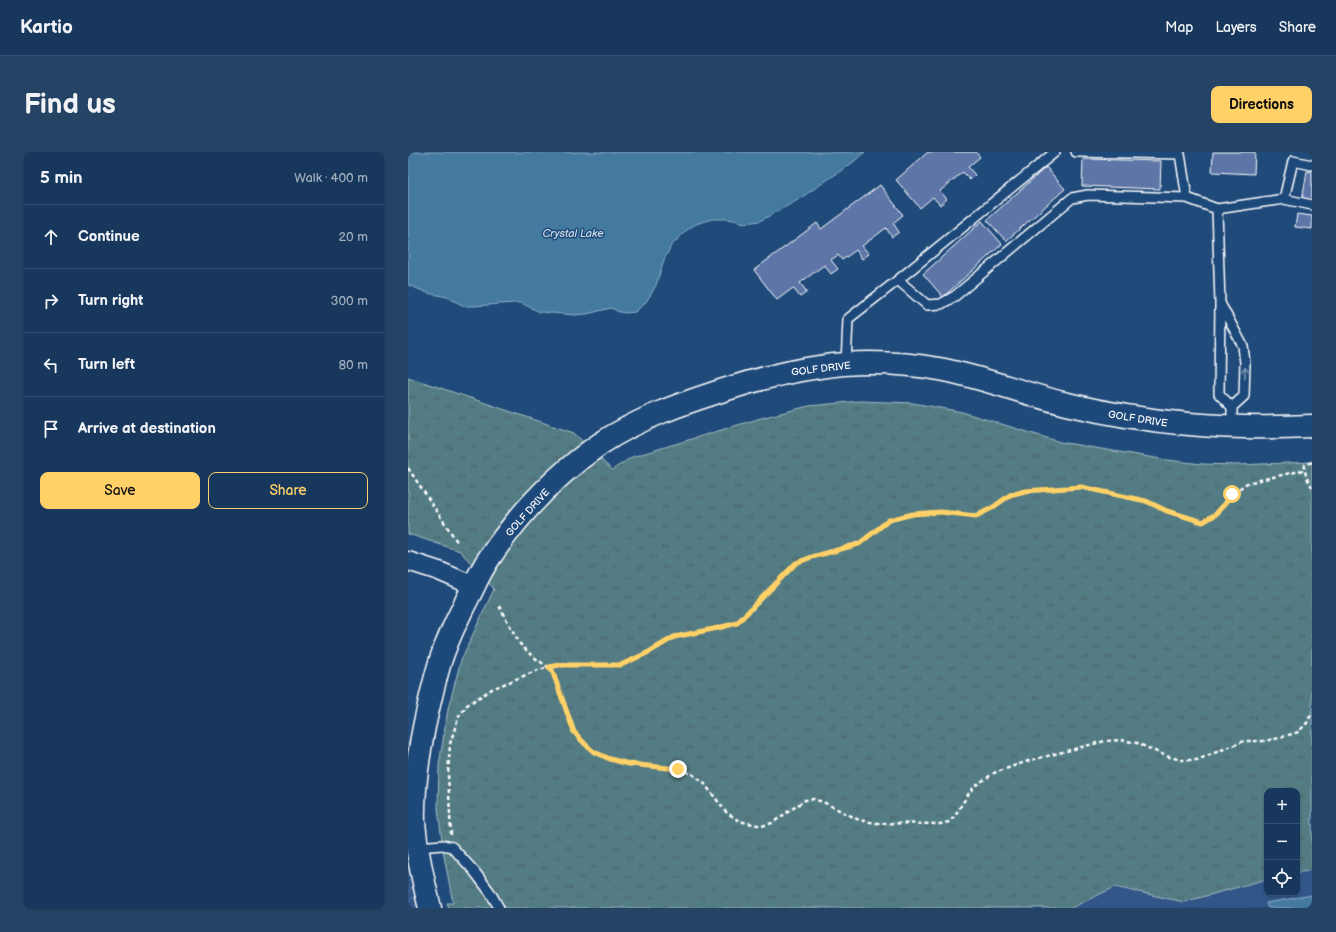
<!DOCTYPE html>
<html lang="en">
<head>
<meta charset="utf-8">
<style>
	body { margin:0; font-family:"Balsamiq Sans",sans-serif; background:#244365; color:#f1f3f6 }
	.controls { position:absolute; right:12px; bottom:12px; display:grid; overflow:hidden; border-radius:8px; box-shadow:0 1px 3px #0004 }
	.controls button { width:36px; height:36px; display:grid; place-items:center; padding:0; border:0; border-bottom:1px solid #365272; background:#17385c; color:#f1f3f6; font:20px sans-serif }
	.stop { position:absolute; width:12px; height:12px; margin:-9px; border:3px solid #ffd166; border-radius:50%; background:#fff }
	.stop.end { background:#ffd166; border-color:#fff; box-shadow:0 1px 4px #0008 }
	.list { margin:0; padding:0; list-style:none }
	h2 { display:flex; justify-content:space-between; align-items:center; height:52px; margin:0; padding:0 16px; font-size:17px }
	h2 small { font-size:13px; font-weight:400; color:#9eacbb }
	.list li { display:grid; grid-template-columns:26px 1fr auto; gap:12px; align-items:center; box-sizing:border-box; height:64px; padding:0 16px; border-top:1px solid #365272 }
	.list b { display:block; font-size:15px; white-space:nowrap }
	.list em { font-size:13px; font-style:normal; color:#9eacbb }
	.actions { display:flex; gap:8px; padding:12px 16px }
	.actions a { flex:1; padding:9px 0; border:1px solid #ffd166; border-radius:8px; text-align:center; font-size:14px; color:#ffd166 }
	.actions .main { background:#ffd166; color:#111 }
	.icon { flex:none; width:22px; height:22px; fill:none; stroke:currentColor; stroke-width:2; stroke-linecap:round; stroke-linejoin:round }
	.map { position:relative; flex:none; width:904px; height:756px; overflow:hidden; border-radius:8px }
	header { display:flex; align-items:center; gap:24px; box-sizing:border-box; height:56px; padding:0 20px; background:#17385c; border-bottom:1px solid #365272 }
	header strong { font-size:19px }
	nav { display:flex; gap:22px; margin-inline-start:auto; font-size:14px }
	.intro { display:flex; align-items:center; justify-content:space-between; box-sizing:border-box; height:96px; padding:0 24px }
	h1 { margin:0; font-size:28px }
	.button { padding:10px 18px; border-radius:8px; background:#ffd166; color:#111; font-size:14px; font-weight:700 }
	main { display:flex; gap:24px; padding:0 24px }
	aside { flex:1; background:#17385c; border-radius:8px; box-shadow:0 1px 3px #0004 }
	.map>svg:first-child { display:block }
	.built { fill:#325788 }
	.industrial { fill:url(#industrial-furrows) }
	.grass { fill:url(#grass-tufts); stroke:#a8bec2 }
	.water { fill:#447aa0; stroke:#8fafc6 }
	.building { fill:#5d76a7; stroke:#fff }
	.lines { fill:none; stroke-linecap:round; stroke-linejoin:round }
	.service-casing { stroke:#fff; stroke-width:12 }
	.minor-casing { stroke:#fff; stroke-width:21 }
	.tertiary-casing { stroke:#fff; stroke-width:25 }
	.path { stroke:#fff; stroke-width:2.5; stroke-dasharray:4 3; stroke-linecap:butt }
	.service { stroke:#1f4a7a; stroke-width:9 }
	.minor { stroke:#1f4a7a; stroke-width:18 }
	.tertiary { stroke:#1f4a7a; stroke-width:22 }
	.oneway { stroke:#7992af }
	.route { stroke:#ffd166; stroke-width:5 }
	.labels { text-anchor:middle; stroke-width:3; stroke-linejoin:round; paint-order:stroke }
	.street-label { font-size:10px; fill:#fff; stroke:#1f4a7a }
	.water-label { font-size:11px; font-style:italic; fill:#d0dee7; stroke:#1f4a7a }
</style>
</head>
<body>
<header>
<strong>Kartio</strong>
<nav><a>Map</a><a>Layers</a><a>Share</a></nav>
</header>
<div class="intro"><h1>Find us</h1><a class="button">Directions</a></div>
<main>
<aside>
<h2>5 min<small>Walk · 400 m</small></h2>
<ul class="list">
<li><svg class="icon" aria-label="ahead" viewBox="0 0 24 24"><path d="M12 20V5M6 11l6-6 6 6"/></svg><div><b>Continue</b></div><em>20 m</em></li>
<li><svg class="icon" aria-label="right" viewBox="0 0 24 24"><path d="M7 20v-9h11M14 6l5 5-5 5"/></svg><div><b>Turn right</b></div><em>300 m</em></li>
<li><svg class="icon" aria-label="left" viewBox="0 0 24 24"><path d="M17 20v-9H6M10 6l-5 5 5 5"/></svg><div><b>Turn left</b></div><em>80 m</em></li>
<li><svg class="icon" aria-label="arrive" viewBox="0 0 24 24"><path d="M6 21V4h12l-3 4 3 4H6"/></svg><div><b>Arrive at destination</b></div></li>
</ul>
<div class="actions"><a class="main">Save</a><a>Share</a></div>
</aside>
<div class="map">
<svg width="904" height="756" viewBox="0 0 904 756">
	<defs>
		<pattern id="industrial-furrows" width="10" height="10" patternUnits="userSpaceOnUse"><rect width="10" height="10" fill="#325788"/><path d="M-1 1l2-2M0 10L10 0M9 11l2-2" fill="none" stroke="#51709a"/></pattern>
		<pattern id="grass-tufts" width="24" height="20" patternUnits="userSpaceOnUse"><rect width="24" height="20" fill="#527c84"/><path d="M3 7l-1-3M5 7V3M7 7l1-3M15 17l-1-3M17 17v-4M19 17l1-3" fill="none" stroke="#4f6468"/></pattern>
	</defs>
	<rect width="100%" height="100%" fill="#1f4a7a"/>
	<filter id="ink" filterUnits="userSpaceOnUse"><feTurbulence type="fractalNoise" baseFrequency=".025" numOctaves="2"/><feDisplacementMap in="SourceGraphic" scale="8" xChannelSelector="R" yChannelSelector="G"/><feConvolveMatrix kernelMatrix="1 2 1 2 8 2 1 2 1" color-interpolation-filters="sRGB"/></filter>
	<g filter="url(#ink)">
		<path class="built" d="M904,718V756H663L707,735L776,750L859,727V741H889V721Z"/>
		<path class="industrial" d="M0,720L10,756H0Z"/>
		<path class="grass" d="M0,225L166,281L204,318L224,305L353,266L401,254L452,249L505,251L554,260L652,290L759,308L794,312L829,313L904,310V718L889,721V639H859V727L776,750L707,735L663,756H41L39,751H45L36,704L30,657L31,613L40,557L53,508L86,437L52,399L0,382Z"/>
		<path class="water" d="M0,0H457L443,12L388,49L352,69L337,71L321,67H304L288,72L279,78L263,94L256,108L248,133L243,142L238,150L227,160L219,161L211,160L203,156L179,162L167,163L132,160L113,151H106L67,154H56L39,145L20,141L0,133Z
			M904,743V756H860L858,751Z"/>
		<path class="building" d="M520,0H568L572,5L560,15L567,23L562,28L555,20L532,39L539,47L532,53L525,45L512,56L488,28Z
			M805,0H847L846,22L804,20Z
			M675,7L753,9L752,37L674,34Z
			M638,15L657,37L598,89L579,68Z
			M899,19L904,20V50L894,48Z
			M472,33L495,63L485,71L491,80L484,85L478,76L454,94L461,102L454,107L448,98L434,108L430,103L423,108L430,117L423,122L416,113L392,131L399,140L392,145L385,136L369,148L346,118L409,71L413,77Z
			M889,62L904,64V77L887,75Z
			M574,69L594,92L535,145L515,122Z"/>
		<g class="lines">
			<defs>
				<path id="service" d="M668,0L772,2L779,46L809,57L876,47L885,9L904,13
					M876,47L904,53
					M809,57L812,151
					M490,128L519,153L533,152L547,144L664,46L680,43L779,46
					M438,212L440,167L490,128L647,0
					M824,274V255L836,244L837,211L835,194L812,151L811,242L824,255
					M9,695L35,693L44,695L66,719L82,740L91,756"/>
				<path id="minor" d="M0,409L31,419L66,434"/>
				<path id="tertiary" d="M22,756C15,728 8,698 6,669C5,637 10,606 16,575C21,552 26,529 33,507C41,483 52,461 64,438C69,427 75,415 82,405C111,362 149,322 192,292C231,266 275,251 319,237C366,222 413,211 462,211C485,211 509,213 531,217C575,225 616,242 659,252C742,272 819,278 904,274"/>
			</defs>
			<use href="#service" class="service-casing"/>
			<use href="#minor" class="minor-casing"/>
			<use href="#tertiary" class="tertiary-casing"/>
			<path class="path" d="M904,310L897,313C896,322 900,328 904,335
				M0,316L50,391
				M91,454L112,492L123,503L144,518L166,580L177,592L186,600L202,607L221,612L270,617L284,622L296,631L318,660L331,669L354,674L364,671L397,648L405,647L415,650L451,668L468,671L532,672L541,670L546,665L561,641L568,633L586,621L620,609L697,589L713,588L729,591L758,604L773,608H789L836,589H856L871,586L890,580L899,571L904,560
				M43,683L40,622L42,592L50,566L59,553L84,537L130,518L151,513H213L241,500L266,485L310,476L329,471L346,455L388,411L404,405L451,391L481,368L505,362L533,360L568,364L584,356L602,343L617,339L673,335L738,349L759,359L795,370L808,362L824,342L839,331L896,318"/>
			<use href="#service" class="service"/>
			<use href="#minor" class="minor"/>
			<use href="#tertiary" class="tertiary"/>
		</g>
		<defs><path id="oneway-shaft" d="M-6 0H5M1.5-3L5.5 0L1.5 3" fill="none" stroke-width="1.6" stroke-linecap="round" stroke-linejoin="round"/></defs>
		<use class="oneway" href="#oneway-shaft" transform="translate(837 221) rotate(-88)"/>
	</g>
	<g class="lines" filter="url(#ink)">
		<path class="route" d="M270,617L221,612L202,607L186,600L177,592L166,580L144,518L141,515L151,513H213L241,500L266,485L310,476L329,471L388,411L404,405L451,392L481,368L505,362L533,360L568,364L584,356L602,343L617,339L673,335L738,349L759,359L795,370L808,362L824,342"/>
	</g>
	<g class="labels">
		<g class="street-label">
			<text transform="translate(413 216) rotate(-7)" y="4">GOLF DRIVE</text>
			<text transform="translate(730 266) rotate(9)" y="4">GOLF DRIVE</text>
			<text transform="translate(119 360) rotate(-48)" y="4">GOLF DRIVE</text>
		</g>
		<g class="water-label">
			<text x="165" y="85">Crystal Lake</text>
		</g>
	</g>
</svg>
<div class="controls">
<button>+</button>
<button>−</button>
<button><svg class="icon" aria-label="locate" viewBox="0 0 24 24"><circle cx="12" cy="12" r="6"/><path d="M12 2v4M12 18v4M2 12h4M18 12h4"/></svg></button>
</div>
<div class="stop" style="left:824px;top:342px"></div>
<div class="stop end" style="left:270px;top:617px"></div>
</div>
</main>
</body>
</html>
